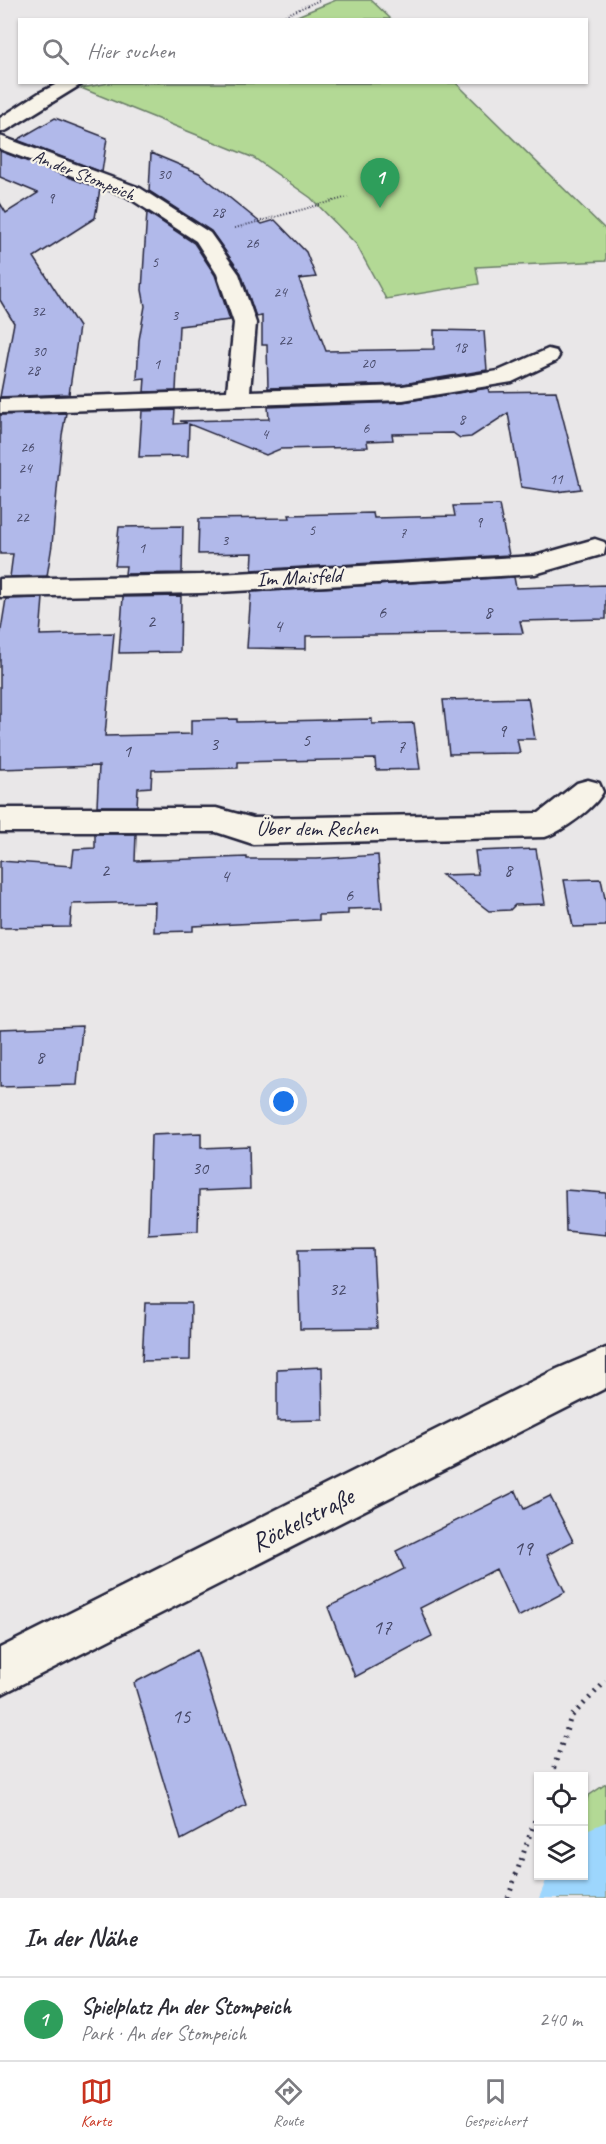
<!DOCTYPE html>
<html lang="de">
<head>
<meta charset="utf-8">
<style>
	body { margin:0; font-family:Caveat,sans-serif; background:#f7f7f7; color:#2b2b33 }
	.controls { position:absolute; right:18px; bottom:18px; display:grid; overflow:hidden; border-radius:0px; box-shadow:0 2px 4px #0004 }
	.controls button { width:54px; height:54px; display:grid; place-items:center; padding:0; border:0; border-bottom:2px solid #e1e1e2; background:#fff; color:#2b2b33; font:30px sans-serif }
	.you { position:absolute; left:284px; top:1102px; width:21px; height:21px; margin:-15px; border:4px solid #fff; border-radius:50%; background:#1a73e8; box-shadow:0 0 0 9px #1a73e833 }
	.badge { display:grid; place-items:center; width:39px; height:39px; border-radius:50%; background:#c8321e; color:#fff; font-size:20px; font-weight:700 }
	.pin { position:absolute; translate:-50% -50px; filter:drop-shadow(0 2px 3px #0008) }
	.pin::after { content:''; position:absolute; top:32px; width:21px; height:18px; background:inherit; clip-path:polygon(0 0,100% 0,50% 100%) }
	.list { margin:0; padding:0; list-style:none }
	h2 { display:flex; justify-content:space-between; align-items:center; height:78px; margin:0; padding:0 24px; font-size:26px }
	h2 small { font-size:20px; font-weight:400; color:#7c7c81 }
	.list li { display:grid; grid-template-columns:39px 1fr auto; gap:18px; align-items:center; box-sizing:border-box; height:84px; padding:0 24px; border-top:2px solid #e1e1e2 }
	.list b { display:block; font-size:22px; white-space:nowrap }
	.list p { margin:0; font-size:20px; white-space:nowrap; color:#7c7c81 }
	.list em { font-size:20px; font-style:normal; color:#7c7c81 }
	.icon { flex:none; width:33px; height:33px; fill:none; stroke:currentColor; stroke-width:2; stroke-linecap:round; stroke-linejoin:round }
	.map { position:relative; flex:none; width:606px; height:1898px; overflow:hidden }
	.search { position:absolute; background:#fff; box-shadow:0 2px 4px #0004; left:18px; right:18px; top:18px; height:66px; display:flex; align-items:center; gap:15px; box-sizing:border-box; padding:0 21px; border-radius:0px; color:#7c7c81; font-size:22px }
	.sheet { height:162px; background:#fff }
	nav { display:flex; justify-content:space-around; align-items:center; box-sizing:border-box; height:84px; border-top:2px solid #e1e1e2; background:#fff; font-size:16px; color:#7c7c81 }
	nav a { display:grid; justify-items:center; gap:3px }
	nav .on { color:#c8321e }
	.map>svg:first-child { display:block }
	.green { fill:#b3d995; stroke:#6a7e68; stroke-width:1.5 }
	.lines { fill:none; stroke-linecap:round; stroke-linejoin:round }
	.river { fill:#9dd6fd; fill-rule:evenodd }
	.building { fill:#b1b9ea; stroke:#22223b; stroke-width:1.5 }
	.minor-casing { stroke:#22223b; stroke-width:5 }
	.path-far1 { stroke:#22223b; stroke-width:2; stroke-dasharray:1 2; stroke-linecap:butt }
	.path { stroke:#22223b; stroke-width:5; stroke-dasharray:2 6; stroke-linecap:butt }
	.minor { fill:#f7f3e8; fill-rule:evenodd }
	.labels { text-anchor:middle; stroke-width:4.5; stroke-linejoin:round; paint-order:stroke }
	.far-number-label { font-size:15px; fill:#464867 }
	.far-street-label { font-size:18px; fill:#22223b; stroke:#f7f3e8 }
	.number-label { font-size:18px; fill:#464867 }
	.street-label { font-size:21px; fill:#22223b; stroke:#f7f3e8 }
	.near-number-label { font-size:21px; fill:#464867 }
	.near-street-label { font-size:26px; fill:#22223b; stroke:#f7f3e8 }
</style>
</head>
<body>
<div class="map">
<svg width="606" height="1898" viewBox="0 0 606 1898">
	<rect width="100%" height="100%" fill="#e9e7e8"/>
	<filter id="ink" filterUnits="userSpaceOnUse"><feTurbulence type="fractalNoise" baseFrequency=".0167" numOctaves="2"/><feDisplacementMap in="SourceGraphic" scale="12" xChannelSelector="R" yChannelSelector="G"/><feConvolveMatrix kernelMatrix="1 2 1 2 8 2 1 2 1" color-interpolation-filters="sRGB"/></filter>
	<g filter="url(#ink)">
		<path class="green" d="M336,0H371L391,19H290Z
			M109,83H456L606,230V261L476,267L479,284L386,299L356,244L311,198L254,158L81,88Z
			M606,1784V1898H558L564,1876H584V1811L588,1796Z"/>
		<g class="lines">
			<path class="river" d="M606,1822V1898H539L548,1876H584V1831Z"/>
		</g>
		<path class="building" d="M55,118L107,138L102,172L17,140Z
			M0,151L100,189L95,218L34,257L79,327L69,394L0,397L14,323L0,300V203L6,213L38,193L0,177Z
			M151,153L199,173L262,224L275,220L306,252L316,277L299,279L326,351L434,349V330L484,331L487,370L403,384L268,388L267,345H262V316L256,317L241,273L211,231L149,191Z
			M147,212L194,243L215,275L230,320L179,326L176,391L144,392L145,378L137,379L139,340L145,306L142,290Z
			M488,388L489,392L556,391L581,489L556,492L521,487L508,413L471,437L460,438L453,433L392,434L393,440L367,441L368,447L280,449L266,455L189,424L188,456L139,457L142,411L175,410L174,424L187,423L180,421L269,419L268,407L403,402Z
			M66,413L62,435L52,545L47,576L10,577L13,554H0V415Z
			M499,505L509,555L252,570L253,553L198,554L199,519L290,518L289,515L373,513L374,518L455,516L453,506Z
			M183,526L182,573L125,574L126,566H115L119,527Z
			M514,577L516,588L606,585V619L520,621L523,633L306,636V649L247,648L251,592Z
			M181,596L180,652L119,653L123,597Z
			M43,598L40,635L114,633L105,736L191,734V720L237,719V722L372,719V724L414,723L420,769L376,770L375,759L238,762V768L152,770L151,787L138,788L137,806H97L99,766L0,769V636L6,599Z
			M528,698L535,739H517L520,753L449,754L443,700Z
			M95,834H136L135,861L247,857V859H317L378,855L382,908L348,909V914L319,915V920L193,926V931L154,932L155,902L72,904L70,927L0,928V861L72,866L74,849L95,848Z
			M536,849L545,904L515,905L510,910L489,911L442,875L478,874L475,851Z
			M601,879L606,903V926L573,927L564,880Z
			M82,1026L77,1085L0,1087V1029Z
			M201,1133V1148L249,1146L250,1189L199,1191L198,1231L148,1234L151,1135Z
			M565,1190L606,1193V1235L566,1231Z
			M373,1249L377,1328L300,1329L298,1250Z
			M145,1303H191L190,1360L142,1361Z
			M322,1367L323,1420L277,1421V1369Z
			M516,1491L524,1509L550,1496L573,1541L547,1555L565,1592L518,1617L496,1569L420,1608L432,1636L355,1677L328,1607L404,1569L396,1551Z
			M197,1650L246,1805L181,1840L134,1683Z"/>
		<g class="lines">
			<defs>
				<path id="minor" d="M61,82H85L7,130L0,132V118L39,93Z
					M0,136L140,188L210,233L239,274L256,323L250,391L403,386L498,371L548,349L556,351L559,356L556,361L512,382L403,400L0,413V399L227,391L234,323L217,274L196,241L126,196L0,149Z
					M595,539L604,542L606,545L604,554L535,574L201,593L0,597V579L201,575L535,556Z
					M588,780L599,783L603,792C595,808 562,832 545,837L253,844L216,832H0V808H216L253,818L539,813L577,783Z
					M606,1348V1388L0,1695V1648L557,1369Z"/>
			</defs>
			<use href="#minor" class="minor-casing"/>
			<path class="path-far1" d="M274,20L320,0
				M235,228L348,197"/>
			<path class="path" d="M551,1776L571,1717L606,1681
				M508,1898L538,1811"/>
			<use href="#minor" class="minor"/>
		</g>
	</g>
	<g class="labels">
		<g class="far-number-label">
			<text x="164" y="179">30</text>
			<text x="51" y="203">9</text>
			<text x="218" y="217">28</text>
			<text x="252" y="248">26</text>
			<text x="155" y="267">5</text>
			<text x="280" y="297">24</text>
			<text x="38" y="316">32</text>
			<text x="175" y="320">3</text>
			<text x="285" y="345">22</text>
			<text x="460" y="352">18</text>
			<text x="39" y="356">30</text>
			<text x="368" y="368">20</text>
			<text x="157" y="369">1</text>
			<text x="33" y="375">28</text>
			<text x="462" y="424">8</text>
			<text x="366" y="433">6</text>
			<text x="265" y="439">4</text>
			<text x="27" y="452">26</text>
			<text x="25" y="473">24</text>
			<text x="556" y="484">11</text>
			<text x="22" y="522">22</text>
			<text x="479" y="527">9</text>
			<text x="312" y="535">5</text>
			<text x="403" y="538">7</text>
			<text x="225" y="545">3</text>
			<text x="142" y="553">1</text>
		</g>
		<g class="far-street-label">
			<text transform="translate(84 175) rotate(22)" y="6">An der Stompeich</text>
		</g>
		<g class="number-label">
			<text x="382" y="618">6</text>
			<text x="488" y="618">8</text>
			<text x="151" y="627">2</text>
			<text x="278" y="632">4</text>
			<text x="502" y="737">9</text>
			<text x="306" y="746">5</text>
			<text x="214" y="750">3</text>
			<text x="401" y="753">7</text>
			<text x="127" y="757">1</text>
			<text x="105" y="876">2</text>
			<text x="508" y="876">8</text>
			<text x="225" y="882">4</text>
			<text x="349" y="901">6</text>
			<text x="40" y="1063">8</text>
			<text x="200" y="1174">30</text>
			<text x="337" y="1295">32</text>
		</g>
		<g class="street-label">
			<text transform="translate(299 577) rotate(-3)" y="7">Im Maisfeld</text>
			<text x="317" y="835">Über dem Rechen</text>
		</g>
		<g class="near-number-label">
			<text x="523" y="1555">19</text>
			<text x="382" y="1634">17</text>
			<text x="181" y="1723">15</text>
		</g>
		<g class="near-street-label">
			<text transform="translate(302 1519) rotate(-27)" y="9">Röckelstraße</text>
		</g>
	</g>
</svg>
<div class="controls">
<button><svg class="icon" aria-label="locate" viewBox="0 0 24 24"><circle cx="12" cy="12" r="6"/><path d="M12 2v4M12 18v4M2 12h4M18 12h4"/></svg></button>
<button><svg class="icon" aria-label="layers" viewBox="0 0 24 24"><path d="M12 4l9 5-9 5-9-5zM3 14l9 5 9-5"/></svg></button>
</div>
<div class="you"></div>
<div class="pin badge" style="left:380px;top:208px;background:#2e9e5b">1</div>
<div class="search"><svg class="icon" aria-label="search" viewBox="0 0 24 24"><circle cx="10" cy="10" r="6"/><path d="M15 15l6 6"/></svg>Hier suchen</div>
</div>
<section class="sheet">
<h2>In der Nähe<small></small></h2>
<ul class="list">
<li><span class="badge" style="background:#2e9e5b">1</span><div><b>Spielplatz An der Stompeich</b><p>Park · An der Stompeich</p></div><em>240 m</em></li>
</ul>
</section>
<nav>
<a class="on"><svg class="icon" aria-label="map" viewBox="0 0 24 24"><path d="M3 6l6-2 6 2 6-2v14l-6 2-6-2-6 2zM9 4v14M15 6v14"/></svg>Karte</a>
<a><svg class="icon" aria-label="directions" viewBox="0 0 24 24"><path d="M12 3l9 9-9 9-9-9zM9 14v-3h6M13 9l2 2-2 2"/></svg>Route</a>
<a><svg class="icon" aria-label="saved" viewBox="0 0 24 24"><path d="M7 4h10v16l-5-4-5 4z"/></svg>Gespeichert</a>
</nav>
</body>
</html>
